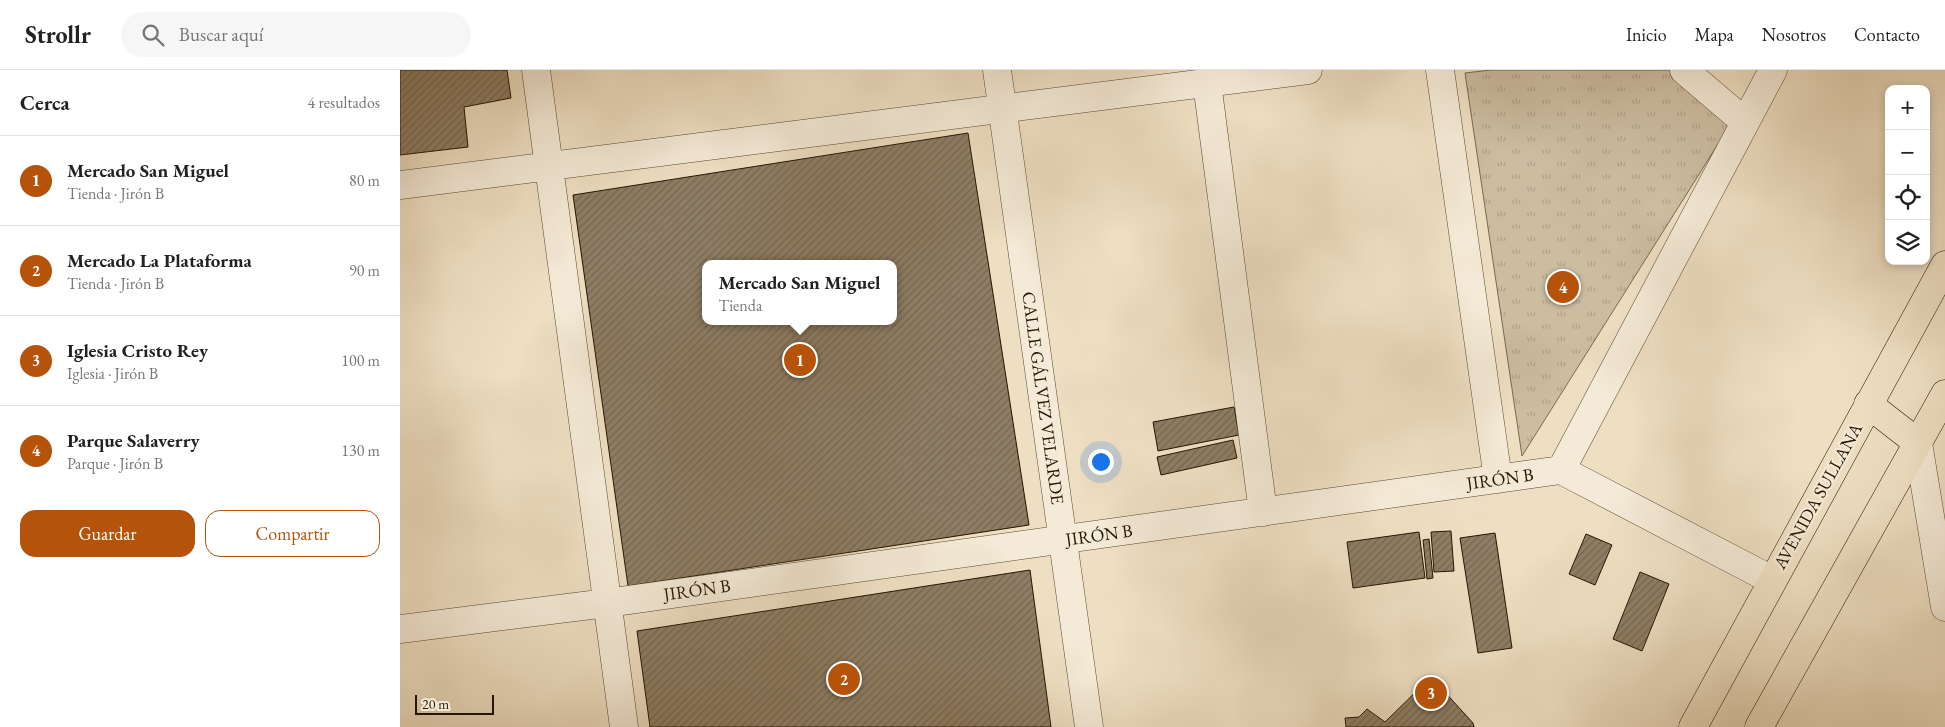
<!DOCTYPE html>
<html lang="es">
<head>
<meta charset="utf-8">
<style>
	body { margin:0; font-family:"EB Garamond",serif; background:#f6f6f6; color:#222 }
	.controls { position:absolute; right:15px; top:15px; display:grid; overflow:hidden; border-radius:10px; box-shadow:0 2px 8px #0003 }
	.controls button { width:45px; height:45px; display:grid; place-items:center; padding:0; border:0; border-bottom:1px solid #e0e0e0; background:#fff; color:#222; font:25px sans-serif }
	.scale { position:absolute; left:15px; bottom:12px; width:79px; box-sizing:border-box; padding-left:5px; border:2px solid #251501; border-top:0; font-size:14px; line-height:18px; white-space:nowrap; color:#251501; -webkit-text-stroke:4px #f4ead7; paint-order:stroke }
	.you { position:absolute; left:700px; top:391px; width:18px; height:18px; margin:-12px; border:4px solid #fff; border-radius:50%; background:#1a73e8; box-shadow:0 0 0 8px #1a73e833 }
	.badge { display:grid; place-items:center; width:32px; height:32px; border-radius:50%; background:#b45309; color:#fff; font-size:16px; font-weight:700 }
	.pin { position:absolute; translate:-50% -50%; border:2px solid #fff; box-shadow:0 1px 5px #0006 }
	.popup { position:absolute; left:302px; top:190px; width:195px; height:65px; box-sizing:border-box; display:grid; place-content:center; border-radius:10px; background:#fff; filter:drop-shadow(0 1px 4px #0005); font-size:16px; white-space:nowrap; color:#767676 }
	.popup b { font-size:19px; color:#222 }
	.popup::after { content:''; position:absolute; left:50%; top:100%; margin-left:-10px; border:10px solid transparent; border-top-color:#fff }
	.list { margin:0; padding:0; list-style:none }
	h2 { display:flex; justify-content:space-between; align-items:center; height:65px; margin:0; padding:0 20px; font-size:21px }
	h2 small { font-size:16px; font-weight:400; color:#767676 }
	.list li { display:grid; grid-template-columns:32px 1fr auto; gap:15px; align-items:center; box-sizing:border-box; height:90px; padding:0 20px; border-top:1px solid #e0e0e0 }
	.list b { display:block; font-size:19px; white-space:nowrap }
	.list p { margin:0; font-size:16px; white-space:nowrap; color:#767676 }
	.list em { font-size:16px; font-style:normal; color:#767676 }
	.actions { display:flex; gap:10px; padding:15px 20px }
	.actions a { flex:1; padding:11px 0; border:1px solid #b45309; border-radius:15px; text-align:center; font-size:18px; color:#b45309 }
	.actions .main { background:#b45309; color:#fff }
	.icon { flex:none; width:28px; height:28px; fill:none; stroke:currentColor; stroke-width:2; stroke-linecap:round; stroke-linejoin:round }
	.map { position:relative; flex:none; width:1545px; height:657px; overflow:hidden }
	header { display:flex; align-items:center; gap:30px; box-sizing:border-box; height:70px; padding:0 25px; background:#fff; border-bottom:1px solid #e0e0e0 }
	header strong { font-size:24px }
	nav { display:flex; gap:28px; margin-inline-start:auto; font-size:18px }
	.search { width:350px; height:45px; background:#f6f6f6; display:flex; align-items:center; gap:12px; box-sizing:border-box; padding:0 18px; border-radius:28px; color:#767676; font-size:19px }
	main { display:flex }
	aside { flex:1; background:#fff }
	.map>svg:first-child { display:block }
	.grass { fill:url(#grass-tufts); stroke:#786951 }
	.building { fill:url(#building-hatch); stroke:#251501; fill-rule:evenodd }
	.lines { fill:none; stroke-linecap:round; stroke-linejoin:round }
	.minor-casing { stroke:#574831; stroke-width:29 }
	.major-casing { stroke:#251501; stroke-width:29 }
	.minor { stroke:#f4ead7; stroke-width:28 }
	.major { stroke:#eedfc2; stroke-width:28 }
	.labels { text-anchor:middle; stroke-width:4.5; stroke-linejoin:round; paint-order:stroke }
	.street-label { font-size:18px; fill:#251501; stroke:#f4ead7 }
</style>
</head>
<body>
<header>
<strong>Strollr</strong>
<div class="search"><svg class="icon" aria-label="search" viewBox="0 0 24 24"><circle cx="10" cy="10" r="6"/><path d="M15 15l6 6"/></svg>Buscar aquí</div>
<nav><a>Inicio</a><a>Mapa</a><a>Nosotros</a><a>Contacto</a></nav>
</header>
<main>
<aside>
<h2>Cerca<small>4 resultados</small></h2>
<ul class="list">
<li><span class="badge">1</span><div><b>Mercado San Miguel</b><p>Tienda · Jirón B</p></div><em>80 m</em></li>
<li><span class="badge">2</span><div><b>Mercado La Plataforma</b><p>Tienda · Jirón B</p></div><em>90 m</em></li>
<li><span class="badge">3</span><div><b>Iglesia Cristo Rey</b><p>Iglesia · Jirón B</p></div><em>100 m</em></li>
<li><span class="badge">4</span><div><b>Parque Salaverry</b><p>Parque · Jirón B</p></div><em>130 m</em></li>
</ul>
<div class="actions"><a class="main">Guardar</a><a>Compartir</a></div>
</aside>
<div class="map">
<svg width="1545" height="657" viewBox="0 0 1545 657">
	<defs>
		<pattern id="grass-tufts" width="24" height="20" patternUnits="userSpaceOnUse" patternTransform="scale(1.25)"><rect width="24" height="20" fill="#ccbda1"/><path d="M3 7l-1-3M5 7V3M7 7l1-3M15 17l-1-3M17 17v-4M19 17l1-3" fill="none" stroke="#afa289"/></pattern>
		<pattern id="building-hatch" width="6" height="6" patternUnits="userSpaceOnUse" patternTransform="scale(1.25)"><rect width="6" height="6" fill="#8e7e65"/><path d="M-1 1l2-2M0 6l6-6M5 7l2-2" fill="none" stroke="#746651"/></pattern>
	</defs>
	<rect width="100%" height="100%" fill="#eedfc2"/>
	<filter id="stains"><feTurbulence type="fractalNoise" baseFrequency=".004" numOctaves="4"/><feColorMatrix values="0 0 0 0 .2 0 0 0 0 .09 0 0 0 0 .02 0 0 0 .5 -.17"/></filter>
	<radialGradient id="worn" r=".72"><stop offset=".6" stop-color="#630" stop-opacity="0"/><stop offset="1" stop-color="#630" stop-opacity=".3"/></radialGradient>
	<path class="grass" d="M1091,0H1275L1335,47L1122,386L1065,3Z"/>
	<path class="building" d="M0,0H107L111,28L64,37L68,77L0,85Z
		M568,63L629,455L228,516L173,125ZM306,194H494V251H306Z
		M834,337L839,365L758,381L753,352Z
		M833,370L837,388L761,405L757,387Z
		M1051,461L1054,501L1034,502L1031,462Z
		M1019,462L1025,508L953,518L947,472Z
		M1095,463L1112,578L1078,583L1060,468Z
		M1186,464L1212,475L1195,515L1169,504Z
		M1029,469L1033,508L1027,509L1023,470Z
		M630,500L651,657H250L237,561Z
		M1240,502L1269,514L1242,581L1213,569Z
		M1031,607L1073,653L1074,657H946L945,648L959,647L967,639L985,652Z"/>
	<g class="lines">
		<defs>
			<path id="minor" d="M136,0L224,657
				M597,0L689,657
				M1040,0L1098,409
				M1284,0L1345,52
				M807,13L863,442
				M0,115L908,0
				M1518,373L1545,537
				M1161,400L1373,0
				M0,559L207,533L1161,400L1372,510"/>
			<path id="major" d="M1468,334L1518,373
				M1293,657L1545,195
				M1359,657L1545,324"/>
		</defs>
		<use href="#minor" class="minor-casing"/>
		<use href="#major" class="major-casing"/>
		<use href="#minor" class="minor"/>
		<use href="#major" class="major"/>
	</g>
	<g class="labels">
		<g class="street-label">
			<text transform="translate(643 328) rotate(82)" y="6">CALLE GÁLVEZ VELARDE</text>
			<text transform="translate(1100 409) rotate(-8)" y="6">JIRÓN B</text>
			<text transform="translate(1418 426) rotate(-61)" y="6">AVENIDA SULLANA</text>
			<text transform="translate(699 465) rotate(-8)" y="6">JIRÓN B</text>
			<text transform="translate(297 520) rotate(-8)" y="6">JIRÓN B</text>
		</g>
	</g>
	<rect width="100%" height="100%" filter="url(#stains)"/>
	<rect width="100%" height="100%" fill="url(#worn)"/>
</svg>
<div class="controls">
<button>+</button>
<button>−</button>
<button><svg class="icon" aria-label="locate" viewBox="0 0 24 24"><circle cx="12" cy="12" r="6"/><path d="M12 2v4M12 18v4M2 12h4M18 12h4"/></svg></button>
<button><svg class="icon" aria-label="layers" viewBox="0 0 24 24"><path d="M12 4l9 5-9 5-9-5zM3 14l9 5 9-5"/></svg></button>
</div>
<div class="scale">20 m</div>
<div class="you"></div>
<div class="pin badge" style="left:400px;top:290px">1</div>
<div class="popup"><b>Mercado San Miguel</b>Tienda</div>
<div class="pin badge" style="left:444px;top:609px">2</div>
<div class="pin badge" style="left:1031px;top:623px">3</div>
<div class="pin badge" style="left:1163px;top:217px">4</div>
</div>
</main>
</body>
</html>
